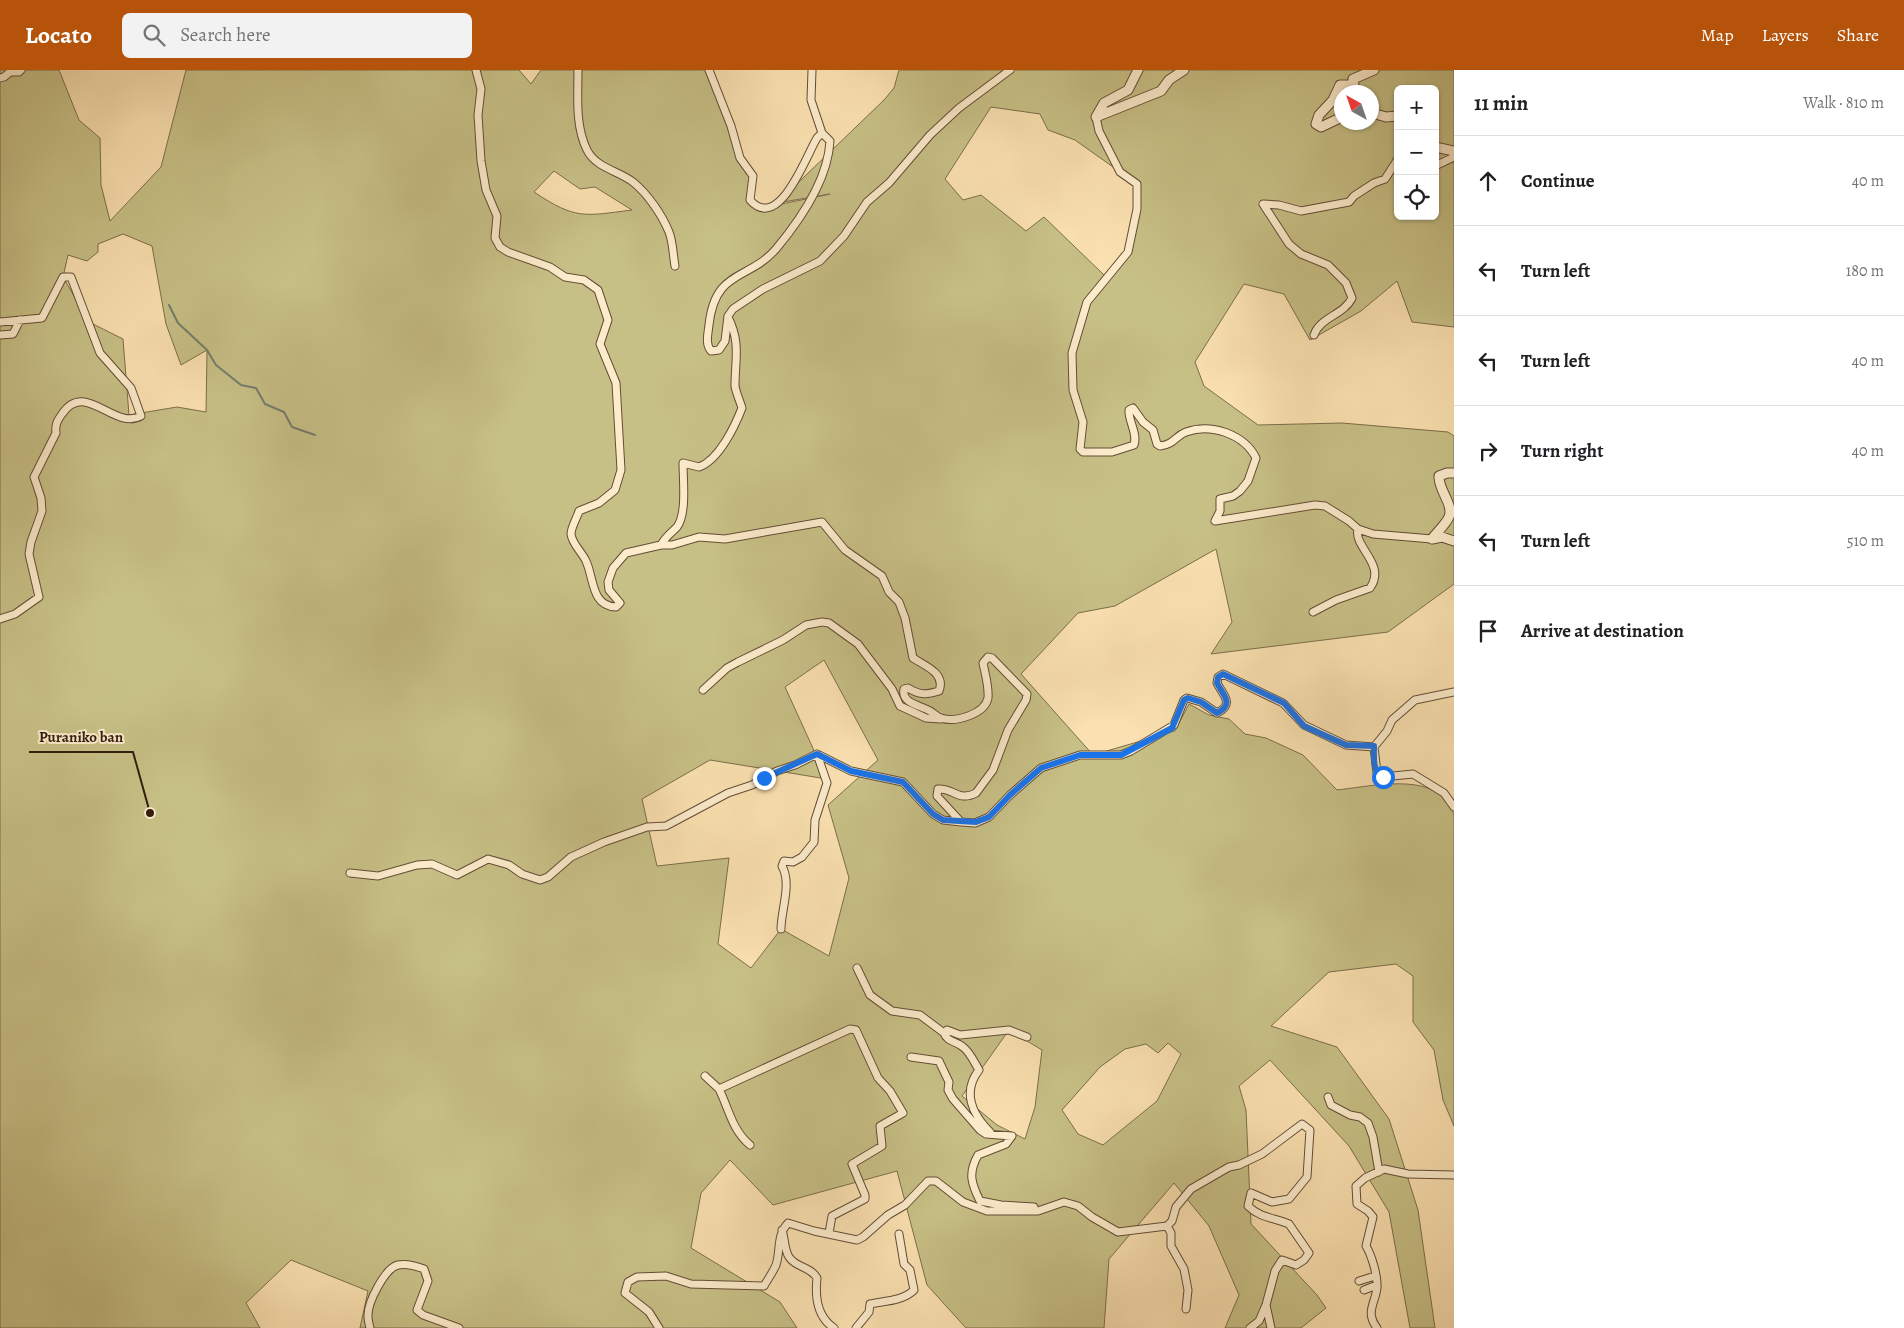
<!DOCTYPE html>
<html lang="en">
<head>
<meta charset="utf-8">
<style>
	body { margin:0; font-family:Alegreya,serif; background:#f2f2f2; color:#202124 }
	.controls { position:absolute; right:15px; top:15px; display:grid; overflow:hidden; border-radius:8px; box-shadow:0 1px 4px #0004 }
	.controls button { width:45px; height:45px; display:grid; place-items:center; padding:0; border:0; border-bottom:1px solid #e0e0e0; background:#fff; color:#202124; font:25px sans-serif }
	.compass { position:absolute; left:1334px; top:15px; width:45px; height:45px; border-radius:50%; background:#fff; box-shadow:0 1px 4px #0004; rotate:320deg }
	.stop { position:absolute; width:15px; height:15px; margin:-11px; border:4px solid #1a73e8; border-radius:50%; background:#fff }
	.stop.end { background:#1a73e8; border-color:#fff; box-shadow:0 1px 5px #0008 }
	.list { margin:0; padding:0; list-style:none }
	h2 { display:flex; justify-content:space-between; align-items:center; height:65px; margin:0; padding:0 20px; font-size:21px }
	h2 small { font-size:16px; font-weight:400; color:#757577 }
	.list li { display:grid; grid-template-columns:32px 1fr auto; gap:15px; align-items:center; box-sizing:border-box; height:90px; padding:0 20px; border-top:1px solid #e0e0e0 }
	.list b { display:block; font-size:19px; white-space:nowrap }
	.list em { font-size:16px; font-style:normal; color:#757577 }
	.icon { flex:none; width:28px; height:28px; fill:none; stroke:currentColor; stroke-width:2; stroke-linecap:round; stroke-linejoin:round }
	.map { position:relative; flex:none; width:1454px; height:1258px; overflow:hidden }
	header { display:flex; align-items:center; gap:30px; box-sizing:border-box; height:70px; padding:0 25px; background:#b45309; color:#fff }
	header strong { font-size:24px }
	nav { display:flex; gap:28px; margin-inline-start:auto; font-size:18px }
	.search { width:350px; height:45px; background:#f2f2f2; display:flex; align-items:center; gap:12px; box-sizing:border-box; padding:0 18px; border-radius:8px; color:#757577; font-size:19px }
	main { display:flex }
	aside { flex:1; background:#fff }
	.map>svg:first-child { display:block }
	.green { fill:#c7c086; stroke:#7c6e4a; fill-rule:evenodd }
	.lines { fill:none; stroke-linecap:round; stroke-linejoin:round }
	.stream { stroke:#737d6d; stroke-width:2 }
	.minor-casing { stroke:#644d36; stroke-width:9 }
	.tertiary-casing { stroke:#644d36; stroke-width:11 }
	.minor { stroke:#fceccc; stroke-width:7 }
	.tertiary { stroke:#fceccc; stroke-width:9 }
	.route { stroke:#1a73e8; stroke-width:6 }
	.leader { fill:none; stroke:#321c0d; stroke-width:2 }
	.callout-dot { fill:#321c0d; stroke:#fceccc; stroke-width:2 }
	.callout-label { font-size:15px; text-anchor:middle; font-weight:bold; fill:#321c0d; stroke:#fceccc; stroke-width:4; stroke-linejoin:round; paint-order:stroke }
</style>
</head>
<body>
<header>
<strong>Locato</strong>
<div class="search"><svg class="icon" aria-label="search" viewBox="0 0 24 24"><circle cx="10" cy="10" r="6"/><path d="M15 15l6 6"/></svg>Search here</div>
<nav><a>Map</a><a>Layers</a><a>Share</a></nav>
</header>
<main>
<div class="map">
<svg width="1454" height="1258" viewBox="0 0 1454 1258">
	<rect width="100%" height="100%" fill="#fbe1b1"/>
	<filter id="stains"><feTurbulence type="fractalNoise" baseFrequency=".004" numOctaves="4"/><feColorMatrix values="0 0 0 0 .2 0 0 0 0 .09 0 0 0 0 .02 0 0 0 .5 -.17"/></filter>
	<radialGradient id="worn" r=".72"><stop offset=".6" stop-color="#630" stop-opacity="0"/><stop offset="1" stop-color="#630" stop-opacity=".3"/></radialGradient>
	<path class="green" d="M0,0H59L79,50L100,68L101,115L110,151L161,97L186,0H519L531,14L541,0H708L740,88L753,106L750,130L762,138L830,124L777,133L884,30L894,18L899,0H1454V257L1412,252L1397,211L1361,241L1310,270L1284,224L1244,214L1195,292L1204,316L1258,355L1342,353L1448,362L1454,366V514L1388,562L1211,584L1232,552L1216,479L1115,536L1078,543L1021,604L1093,685L1175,661L1189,634L1209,645L1229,649L1245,664L1266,668L1303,685L1337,720C1365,717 1422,704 1443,728C1448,732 1451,739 1454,744V1056L1443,1030L1434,980L1413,952V906L1396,894L1329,902L1271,956L1337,977L1389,1049L1418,1140L1435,1258H1410L1389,1142L1349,1076L1270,990L1239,1016L1246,1040L1251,1154L1317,1225L1326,1238L1301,1258H1225L1239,1225L1209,1156L1174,1113L1109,1189L1104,1258H966L927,1215L897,1101L773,1135L730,1090L701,1123L691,1178L780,1232L797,1258H360L368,1221L291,1190L246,1233L260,1258H0ZM1398,19H1435V146H1398ZM1342,22H1372V52H1342ZM991,37L1040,44L1048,60L1075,70L1137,114L1128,182L1104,205L1044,147L1026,161L981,125L963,130L945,109ZM554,101L580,119L595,117L632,140C584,146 576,150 534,122ZM123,164L152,176L166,254L181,295L207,280L206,342L177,337L129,345L123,269L89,252L63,207L68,185L87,191L98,182V174ZM824,590L878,690L828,735L849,808L829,886L781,859L751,898L718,874L729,788L657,796L642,729L710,690L827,709L785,617ZM1009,960L1042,980L1035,1037L1025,1069L997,1055L962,1026ZM1168,973L1181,984L1157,1031L1103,1075L1078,1064L1062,1040L1100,997L1125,979L1146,974L1158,983Z"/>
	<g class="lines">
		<path class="stream" d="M169,235L178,253L207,280L216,295L241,315L256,318L265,334L284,342L292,357L315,365"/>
		<defs>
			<path id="minor" d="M476,0L481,19L478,45L481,91L486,120L497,146L495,168L500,177L508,182L550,197L565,207L584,210L598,220L608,250L600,274L616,313L621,400L615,420L599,433L579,441C577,448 571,457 571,464C572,474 582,482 586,491C594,508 591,536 616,537L620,533L609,520L608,512L613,498L626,483L661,475H672L699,467L725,469L822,452L845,480L882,506L889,522L899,532L905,548L913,588C925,596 946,603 939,621C926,625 919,625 908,618L904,619C901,633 919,635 928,640C933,642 937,647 941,648C955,653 985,644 988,628C989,616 985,604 983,593L988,587L992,588L1027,624L1026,630L1008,660L993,700L976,723C958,732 954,718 938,719L937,726L961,752L975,753L989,747L1010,725L1041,698L1080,685H1121L1131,681L1174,655L1184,630L1187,628L1201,632L1217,643C1235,634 1223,625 1217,613L1218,607L1223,604L1283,633L1304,655L1346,675L1374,677L1377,703L1383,707L1413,704L1444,723L1454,737
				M578,0C578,26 575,56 587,80C596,98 619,101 633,112C648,124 662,145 669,162C673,172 673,185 675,196
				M709,0L731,56L740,88L753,106L750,130C779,163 806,86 817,68L822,63
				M812,0L811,30L822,63L830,71C828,110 801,149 776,179C748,211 715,199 709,255C708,264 705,274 711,281L719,280L725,271L728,246L733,239L763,219L820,191L844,166L867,132L889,113L930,65L959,38L1010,0
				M0,8L4,7L10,2H19L21,0
				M1096,47L1099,61L1120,102L1137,114V139L1128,182L1087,232L1072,283L1073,320L1083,352L1080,379L1083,382H1112L1134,375C1138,363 1128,351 1129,340L1133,338L1143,352L1153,360L1157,374L1160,376C1175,374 1175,366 1186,362C1211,353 1244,364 1256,388L1248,411L1240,421L1233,426L1220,429V441L1215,451L1315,435L1325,436L1349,451L1358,459L1373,464L1432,469
				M1435,96L1454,87
				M0,252L42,248L63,207H71L100,283L131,318L141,346C114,361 85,309 62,344C57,351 55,355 56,363L34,407L41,428L42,441L31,472L29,484L39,527L15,544L0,549
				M0,265L13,264L20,250
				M1314,265C1320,247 1344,245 1352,228L1346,213L1328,195L1301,184L1289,174L1263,134L1279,135L1301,141L1349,132L1354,126L1374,113L1385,109L1398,89
				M661,475C665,467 671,463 677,457C687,444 683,409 683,393L699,397C719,390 735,356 742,338C740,331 736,323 735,316C735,289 741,273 728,247
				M1313,542L1336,530L1370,518C1387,494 1353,477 1358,459
				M703,620L727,598L738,592L783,570L806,555L822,552L829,553L858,574L892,619L900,636L926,648L941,649
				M1374,677L1387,661L1392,650L1415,630L1454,622
				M350,803L378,806L417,795L432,794L457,805L488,789L509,795L522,804L540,810L548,807L571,787L604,772L647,757L666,756L728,723L752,715L777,701L795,695L817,684L851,701L903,712L933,744L943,750L961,752
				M781,859C781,840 792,814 782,796L784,791L793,792L802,787L814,772L815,750L827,713L817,684
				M857,898L870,925L892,941L920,945L944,963
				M911,987L939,991L949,1012L948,1020L953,1029L980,1060L986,1064L1012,1066L1006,1074L978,1085C968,1103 971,1113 980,1131L1001,1135L1034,1137L1035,1141
				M705,1006L719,1019L850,959L856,960L878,1008L890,1021L903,1043L880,1056L882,1076L852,1094L865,1125V1129L832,1146L829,1163
				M719,1019C729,1039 732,1060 750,1075
				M1328,1027L1331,1035L1350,1045L1360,1047L1368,1053L1373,1067L1379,1102
				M990,1062C972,1044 962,1022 979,1000C974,992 970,982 963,977C956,971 947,972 944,963L947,960L960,965L1009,960L1027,967
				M1167,1156L1171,1163V1176L1184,1199L1188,1220L1186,1239
				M782,1160C785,1169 784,1179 789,1187C796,1198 810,1196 817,1208C815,1226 817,1247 834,1258
				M1359,1211L1375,1206
				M1364,1220L1377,1215
				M370,1258C369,1254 368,1250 368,1247C367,1233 385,1198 398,1195C407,1193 416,1196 424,1199L428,1211L417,1240L423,1245L459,1258
				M659,1258L649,1242L625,1223L628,1212L637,1207L666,1206L691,1214L764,1216C768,1209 773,1202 776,1195C781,1180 776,1166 788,1153L814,1161L857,1170L863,1167L888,1145L905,1135L928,1111H936L963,1132L987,1141H1038L1064,1132L1078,1136L1092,1147L1118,1162L1167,1156L1172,1151L1176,1137L1191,1119L1229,1097L1239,1095L1262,1084L1302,1054L1310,1060L1307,1107L1289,1129L1272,1132L1251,1123L1248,1136C1260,1148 1275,1148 1289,1154L1309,1183L1304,1190L1296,1195L1282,1190L1275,1201L1266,1235L1271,1258
				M856,1258L869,1242L870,1234C885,1231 903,1231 914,1220L910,1200L904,1194L899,1164
				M1250,1258L1259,1251L1266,1235
				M1377,1258C1365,1242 1375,1234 1377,1218C1378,1207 1372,1186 1366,1176L1373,1147L1368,1141L1357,1134L1356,1116L1365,1108L1384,1099L1408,1104L1454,1105"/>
			<path id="tertiary" d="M1138,0L1128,20L1104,33L1096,47L1161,21L1169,10L1184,0
				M1372,43L1386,47L1398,46
				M1342,47L1321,57L1316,54L1319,45L1333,30L1340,15H1354L1353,9L1374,0
				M1435,77L1454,81
				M1454,403H1447L1439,406C1438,420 1454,434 1449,447C1446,454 1437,462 1432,469L1442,467L1454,471"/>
		</defs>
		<use href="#minor" class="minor-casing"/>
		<use href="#tertiary" class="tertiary-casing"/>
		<use href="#minor" class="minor"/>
		<use href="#tertiary" class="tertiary"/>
	</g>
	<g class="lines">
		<path class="route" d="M764,708L817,684L851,701L903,712L933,744L943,750L976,752L989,747L1010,725L1041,698L1080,685H1121L1172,658L1184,630L1188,628L1201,632L1217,643C1235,634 1223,625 1217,613L1218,607L1223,604L1284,633L1304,656L1346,675L1374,676C1374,688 1372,701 1383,707"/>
	</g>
	<path class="leader" d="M150 743L133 682H29"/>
	<circle class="callout-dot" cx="150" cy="743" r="5"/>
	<g class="callout-label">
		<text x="81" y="672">Puraniko ban</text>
	</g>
	<rect width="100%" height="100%" filter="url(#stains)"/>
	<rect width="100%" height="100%" fill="url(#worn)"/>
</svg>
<div class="controls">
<button>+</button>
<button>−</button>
<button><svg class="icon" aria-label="locate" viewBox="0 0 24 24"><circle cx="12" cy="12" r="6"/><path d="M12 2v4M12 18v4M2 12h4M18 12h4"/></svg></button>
</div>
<svg class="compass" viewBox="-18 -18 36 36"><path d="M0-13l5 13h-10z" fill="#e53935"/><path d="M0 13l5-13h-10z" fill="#757577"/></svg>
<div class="stop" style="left:1383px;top:707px"></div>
<div class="stop end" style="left:764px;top:708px"></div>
</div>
<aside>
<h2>11 min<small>Walk · 810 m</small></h2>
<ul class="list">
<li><svg class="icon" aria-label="ahead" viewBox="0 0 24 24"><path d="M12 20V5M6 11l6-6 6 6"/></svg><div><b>Continue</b></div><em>40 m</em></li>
<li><svg class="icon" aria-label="left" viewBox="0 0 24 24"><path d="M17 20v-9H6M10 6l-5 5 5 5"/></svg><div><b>Turn left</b></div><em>180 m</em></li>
<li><svg class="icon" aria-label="left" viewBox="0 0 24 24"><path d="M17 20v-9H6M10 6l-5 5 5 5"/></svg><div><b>Turn left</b></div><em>40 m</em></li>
<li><svg class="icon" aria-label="right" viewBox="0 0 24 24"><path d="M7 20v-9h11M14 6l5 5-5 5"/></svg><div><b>Turn right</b></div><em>40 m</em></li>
<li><svg class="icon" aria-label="left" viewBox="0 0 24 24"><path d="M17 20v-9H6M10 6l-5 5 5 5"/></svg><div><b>Turn left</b></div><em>510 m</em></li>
<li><svg class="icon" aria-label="arrive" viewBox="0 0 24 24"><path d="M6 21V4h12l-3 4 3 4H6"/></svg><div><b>Arrive at destination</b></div></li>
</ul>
</aside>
</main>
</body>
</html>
